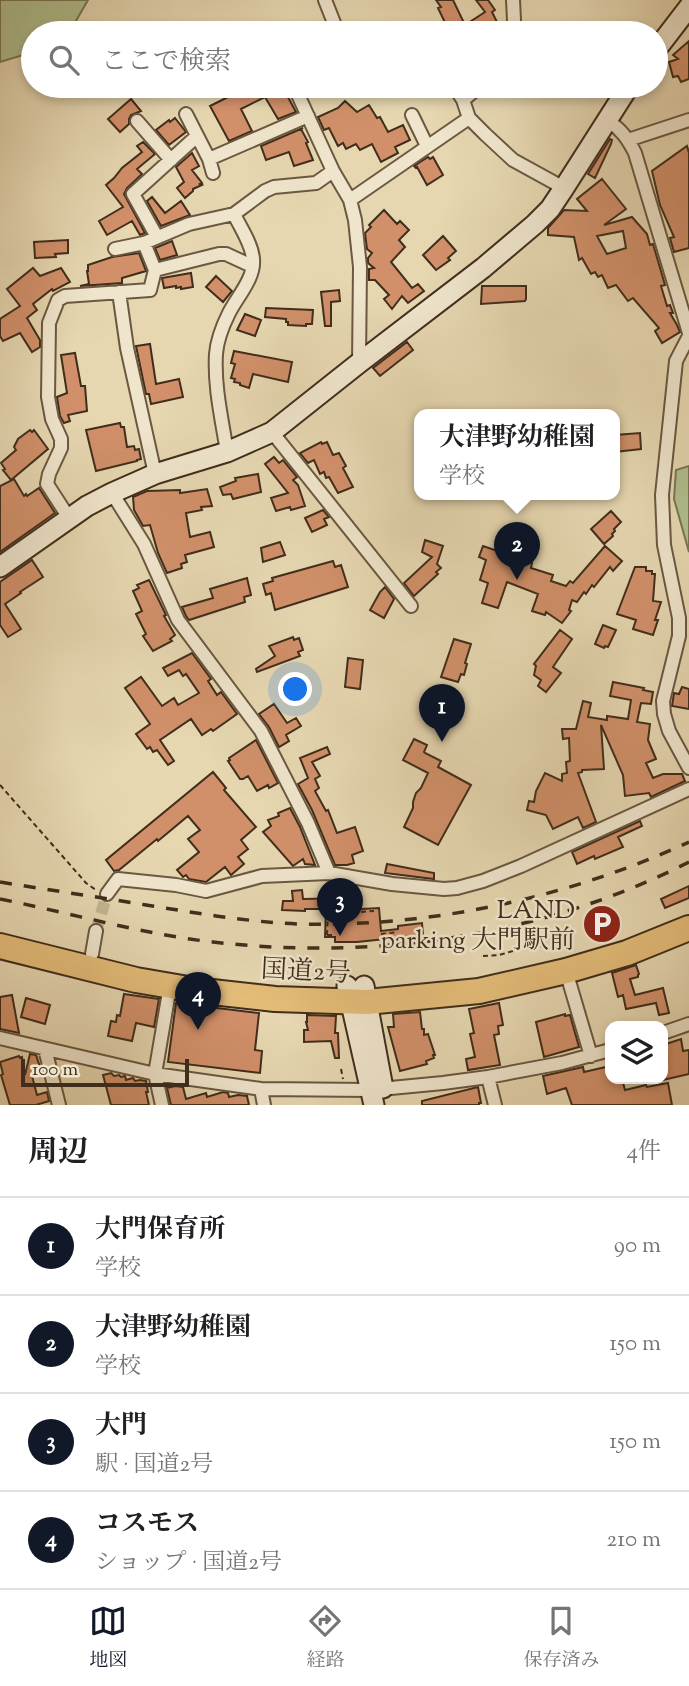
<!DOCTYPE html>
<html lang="ja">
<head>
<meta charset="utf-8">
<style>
	body { margin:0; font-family:"Sorts Mill Goudy","Noto Serif JP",serif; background:#f2f2f2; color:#202124 }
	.controls { position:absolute; right:21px; bottom:21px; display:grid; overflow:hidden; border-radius:14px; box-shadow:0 4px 10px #0003 }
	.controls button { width:63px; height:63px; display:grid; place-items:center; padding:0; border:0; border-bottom:2px solid #e0e0e0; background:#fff; color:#202124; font:35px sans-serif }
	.scale { position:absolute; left:21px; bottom:18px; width:168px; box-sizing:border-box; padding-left:7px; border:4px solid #402d1b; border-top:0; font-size:19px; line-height:24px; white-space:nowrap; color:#402d1b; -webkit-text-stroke:5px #efe5cc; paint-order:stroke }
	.you { position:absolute; left:296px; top:690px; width:24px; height:24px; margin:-18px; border:5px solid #fff; border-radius:50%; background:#1a73e8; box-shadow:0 0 0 10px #1a73e833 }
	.badge { display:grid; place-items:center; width:46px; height:46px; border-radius:50%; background:#111827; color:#fff; font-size:23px; font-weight:700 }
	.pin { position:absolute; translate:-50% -58px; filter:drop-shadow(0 2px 4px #0008) }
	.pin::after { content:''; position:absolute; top:37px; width:24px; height:21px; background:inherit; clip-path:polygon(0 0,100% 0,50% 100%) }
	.popup { position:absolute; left:414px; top:409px; width:206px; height:91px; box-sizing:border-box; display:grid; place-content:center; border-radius:14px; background:#fff; filter:drop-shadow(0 2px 5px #0005); font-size:23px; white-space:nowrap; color:#757577 }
	.popup b { font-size:26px; color:#202124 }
	.popup::after { content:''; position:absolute; left:50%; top:100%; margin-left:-14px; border:14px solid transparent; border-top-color:#fff }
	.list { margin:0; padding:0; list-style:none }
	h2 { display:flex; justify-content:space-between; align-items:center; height:91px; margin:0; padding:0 28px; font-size:30px }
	h2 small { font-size:23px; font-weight:400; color:#757577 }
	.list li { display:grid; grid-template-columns:46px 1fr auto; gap:21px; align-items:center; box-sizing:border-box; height:98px; padding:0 28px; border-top:2px solid #e0e0e0 }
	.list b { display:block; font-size:26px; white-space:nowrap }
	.list p { margin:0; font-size:23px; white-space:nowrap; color:#757577 }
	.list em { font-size:23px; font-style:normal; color:#757577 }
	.icon { flex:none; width:38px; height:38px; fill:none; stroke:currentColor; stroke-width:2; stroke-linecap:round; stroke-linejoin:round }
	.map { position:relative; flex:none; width:689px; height:1105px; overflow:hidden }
	.search { position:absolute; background:#fff; box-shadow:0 4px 10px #0003; left:21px; right:21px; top:21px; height:77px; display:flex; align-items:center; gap:18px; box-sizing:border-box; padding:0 24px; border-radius:38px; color:#757577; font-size:26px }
	.sheet { height:483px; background:#fff }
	nav { display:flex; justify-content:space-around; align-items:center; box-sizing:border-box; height:98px; border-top:2px solid #e0e0e0; background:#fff; font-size:19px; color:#757577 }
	nav a { display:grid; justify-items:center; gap:4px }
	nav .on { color:#111827 }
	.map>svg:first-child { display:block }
	.green { fill:#b0bf8f; stroke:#787655; stroke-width:2 }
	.building { fill:#d1906a; stroke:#402d1b; stroke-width:2; fill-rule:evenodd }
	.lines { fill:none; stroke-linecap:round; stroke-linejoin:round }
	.street-tunnel { stroke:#c5b593; stroke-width:12; stroke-dasharray:12 6; stroke-linecap:butt }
	.street-casing { stroke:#6a5840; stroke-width:16 }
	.secondary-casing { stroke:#402d1b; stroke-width:23 }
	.highway-casing { stroke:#402d1b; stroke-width:28 }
	.path { stroke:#402d1b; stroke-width:2; stroke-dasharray:5 3.5; stroke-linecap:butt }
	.street { stroke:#efe5cc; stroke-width:12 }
	.secondary { stroke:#efe5cc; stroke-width:19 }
	.highway { stroke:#e3bc78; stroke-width:24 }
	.rail { stroke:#402d1b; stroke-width:3.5; stroke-dasharray:12 12; stroke-linecap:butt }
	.path-bridge { stroke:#402d1b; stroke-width:2; stroke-dasharray:5 3.5; stroke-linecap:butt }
	.labels { text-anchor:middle; stroke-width:5; stroke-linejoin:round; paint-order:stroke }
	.poi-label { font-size:26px; fill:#402d1b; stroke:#efe5cc; text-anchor:end }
	.street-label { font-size:26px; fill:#402d1b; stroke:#efe5cc }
</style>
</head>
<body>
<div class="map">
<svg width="689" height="1105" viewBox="0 0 689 1105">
	<rect width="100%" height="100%" fill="#e6d7b1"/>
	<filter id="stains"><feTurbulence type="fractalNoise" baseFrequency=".00286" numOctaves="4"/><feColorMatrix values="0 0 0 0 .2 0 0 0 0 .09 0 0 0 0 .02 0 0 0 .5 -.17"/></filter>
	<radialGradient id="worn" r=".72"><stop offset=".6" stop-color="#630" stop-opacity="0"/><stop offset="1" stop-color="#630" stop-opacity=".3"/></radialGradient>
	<path class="green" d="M0,0H88L69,33H33V52L0,62Z
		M689,466V552L674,499L676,470Z"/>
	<path class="building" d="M436,0H453L465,25L485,12L476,0H488L495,10L492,12L499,26L486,33H450L438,8L441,7Z
		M689,41V79L681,82L678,76L673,77L669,62L678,59L673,55Z
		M250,86H282L296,112L278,119L265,97L241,109L252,131L229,141L210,106Z
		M131,99L141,111L131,115L129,119V124L120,132L108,119Z
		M345,101L357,112L369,105L377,118L380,117L388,132L403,125L410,140L395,147L398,153L381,162L372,144L360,150L356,144L346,149L343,143L338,146L329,128L324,130L318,117L338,108Z
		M175,118L186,132L169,145L156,130L169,120L170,122Z
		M303,128L301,129L308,142L306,143L313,160L294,166L289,152L266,160L261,146Z
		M610,139L612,140L611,144L595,178L588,174Z
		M143,142L155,154L137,169L142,174L127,188L124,194L145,233L140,235L132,221L107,235L99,221L123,207L106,185L114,178L122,168L142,152L137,146Z
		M687,146L689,153V248L674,252L670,238L674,237L660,205L652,171Z
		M192,153L199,166L192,170L202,183L200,184L202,185L193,189V191L185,198L177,188L184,182L176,167Z
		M428,157L430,159L433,157L443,175L427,185L417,167L416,168L414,166Z
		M602,179L626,209L604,225L632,217L647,234L650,245L653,244L665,285L661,286L667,306L670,305L673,313H670L677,325L680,332L662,343L655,331L659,328L633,298L628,301L616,285L608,288L602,275L598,277L595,272L591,274L582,258L579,260L574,237L548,235V228L564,210L587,211L577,199ZM623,231L626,248L607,254L597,236Z
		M152,197L165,213L181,201L190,215L161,226L147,201Z
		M384,210L397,224L400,221L409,230L399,240L405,247L391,262L412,288L418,284L424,291L408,303L402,296L392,309L384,299L389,295L375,280H369V269L374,268L368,263V258L372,253L367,249L365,233L371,227L369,225Z
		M443,236L456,251L448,258L450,260L436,270L423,255Z
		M68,240V253L55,254L56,257L35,258L34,242Z
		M172,241L177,255L160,260L155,248Z
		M139,253L146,271L122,278V283L80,286L89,284L87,271H88V265L112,257Z
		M33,268L40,276L61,268L70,282L53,291L52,289L33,304L37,310L27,318L40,340V347L32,352L20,333L3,341L0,336V319L20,306L7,289Z
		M191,273L193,287L181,289V287L176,288V286L164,288L162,278Z
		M216,276L232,291L223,302L206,287Z
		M482,286H526V299L525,301L481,304Z
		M339,290L340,301L331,302V326H325L321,292Z
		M266,308L313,310L312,324H306V326L288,325V322H286V319L265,317Z
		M245,314L261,320L255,336L237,330Z
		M407,342L413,350L380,376L373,368Z
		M150,344L156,384L179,379L183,397L151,404L149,394H146L136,346Z
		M234,351L292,362L288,382L253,374L249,388L240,385V383L234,382L235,379L231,378L235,364L231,363Z
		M75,353L81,386H85L87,411L68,415L70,421L64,423L60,416L57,397L67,393L61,355Z
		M120,423L121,427H124L127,447L134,446L135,450L139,449L141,459L137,460V461L96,471L86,430Z
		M30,430L32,432L34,430L48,449L11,480L3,470L5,469L1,463L16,450L14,447L18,439Z
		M640,433L641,449L615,452V435Z
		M321,442L322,444L327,442L333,455L339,453L346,466L343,468L353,487L338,493L329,477L326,478L324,472L320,474L314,460L308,463L300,453Z
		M274,457L279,463L283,460L297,477L293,480L298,485L305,506L291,510L290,507L276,511L271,498L288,493L265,464Z
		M258,474L261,492L233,499L231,494L223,495L220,487L236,481L235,478Z
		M14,479L24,496L26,494L27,496L39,488L55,513L0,552V486Z
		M207,489L212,506L201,507L202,510L186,513L190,537L210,532L214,547L185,555L187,562L181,564L182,568L167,573L158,553L150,525L143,526L134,510L133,497L147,491L180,490V493Z
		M323,510L329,517L324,519L327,525L312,532L305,518Z
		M611,511L621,522L614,529L615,531L612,534L613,536L604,544L591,529Z
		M425,540L443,546L437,564L441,568L436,572L438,574L414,596L404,583L432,557L422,552Z
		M280,542L285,555L263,562L261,548Z
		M483,546L532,563L531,568L553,575L551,581L566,586L570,581L573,583L605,546L622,561L613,571L610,567L594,587L592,585L586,594L584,592L577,602L572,600L569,610L571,611L562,623L546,612L545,615L532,611L538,594L507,582L498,608L482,603L488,583L480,580L486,560L479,557Z
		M32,560L43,577L20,592L21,593L5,604L21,629L8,637L0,625V582Z
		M333,561L335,567L341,565L348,587L275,610L271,593L266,595L263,584L273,581L272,578Z
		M635,567H646V571H652V574H655L653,601L661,602L655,620H658L653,635L633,629L636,620L617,614Z
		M247,578L251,595L244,597L245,602L189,620L186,616L182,607L213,598L210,589Z
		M149,580L166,615L164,616L175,635L170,639L172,641L153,651L143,636L146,634L136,614L142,611L133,591L139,588L137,585Z
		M385,587L394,599L384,618L370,610L380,592Z
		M603,625L616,630L608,647L605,646L604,648L595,644Z
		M560,630L572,639L553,667L561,673L546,692L538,686L541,680L534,675L536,666L534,664Z
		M293,637L294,640L299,638L303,650L298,652L300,656L257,672L256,669L275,656L269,646Z
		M454,639L471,644L465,663L467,664L464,675L461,674L458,682L441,677Z
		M192,653L211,679L208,681L217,695L221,692L237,714L213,731L211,729L202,735L191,719L160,740L174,761L168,765L157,750L153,752L150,747L147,749L136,734L150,724L125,688L141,677L162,706L174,698L178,705L199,693L186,674L183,676L179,670L168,676L163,668Z
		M348,658L363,660L360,689L345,687Z
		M613,682L644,688L643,690L653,692L651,704L641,703L637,722L650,724L648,740L656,759L646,763L653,778L663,774H682L685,781L651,797L649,793L625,796L623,775L601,725L604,769L582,770V772L578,773L596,822L583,828L578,817L553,829L546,815L527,810L529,801L534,802L536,791L545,773L562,781V774L567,773L566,762L570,761L569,738L563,739L562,729H576L583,701L591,703L588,717L607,720V716L628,719L631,700L610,696Z
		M682,687L689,689V709L672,706L674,693L679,694Z
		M274,704L287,723L296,718L301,726L286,735L289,741L279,747L269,727L259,714Z
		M414,739L427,745L424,752L425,753L441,761L438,767L471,785L438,845L404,827L413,808V802L416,793L421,788L428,773L403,760Z
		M256,740L278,783L269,788L268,785L257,791L248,776L243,779H240L228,761L230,760L229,758Z
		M327,747L330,754L312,762L320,776L315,779L319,788L315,791L326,811L328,810L337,833L355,827L363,851L352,855L354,863L347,865H335L312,810L298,784L308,778L300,758Z
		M213,772L226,788L224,790L256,827L241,840L248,849L238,857L244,864L231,875L225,867L206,882L189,879L186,875L183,877L177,870L199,852L188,839L200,830L188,816L158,841L157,839L119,870L114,871L106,860Z
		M290,808L300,827L315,865L305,864L303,859L293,866L263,832L271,826L268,820L279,816L278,813Z
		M640,821L642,826L618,837L623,847L595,859L594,856L577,864L572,852Z
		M387,864L434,873V879L385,873Z
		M689,886V898L665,908L661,899Z
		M302,890L303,899L353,898V902L361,901V909L379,908L381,931L398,929V926L422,923L423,935L357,942H335V937H325L326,909H305V911L282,910L283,901H293L292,891Z
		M636,965L639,974L638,975V977L630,979L635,995L663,988L669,1013L659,1015L656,1003L626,1009L623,995L618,997L612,973Z
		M124,994L159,999L154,1027L136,1023L132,1041L108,1036L111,1021L116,1022L117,1015L120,1016Z
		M12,995L19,1033L0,1029V997Z
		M26,998L50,1005L45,1024L21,1017Z
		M176,1003L259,1013L255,1050L262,1051L260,1073L168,1062Z
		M499,1003L503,1025L498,1026L499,1034L494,1035L500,1065L468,1070L466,1059L475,1057L470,1034L474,1033L469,1009Z
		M420,1012L422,1029H424V1035L428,1034L435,1055H433L434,1058L426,1061L427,1064L400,1071L388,1027H394L393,1014Z
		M565,1014V1016L570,1015L579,1047L544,1057L536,1022Z
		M307,1015L336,1016L335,1033H338L339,1058H335L331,1041L304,1042V1030H308L306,1022H307Z
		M681,1039L683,1051L689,1050V1074L663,1080V1045Z
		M30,1054L36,1055L42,1073L32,1076L37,1095L47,1092L49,1101L36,1105H10L1,1075L3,1074L0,1062L19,1056L20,1058L22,1057L25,1075Z
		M610,1066V1079H622L625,1090L646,1085L647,1087L668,1083L672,1105H572L566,1088L547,1094L543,1076L583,1067L584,1072Z
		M111,1073L114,1076L119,1075L121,1077L125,1076L126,1080L133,1078L135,1081L140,1080L146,1081L148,1092H146L149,1105H111L103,1075Z
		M175,1086L183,1087L186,1099L206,1093L207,1097L223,1092L228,1093L229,1097L238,1095L247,1096L249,1105H171L167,1088Z
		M478,1087L481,1103H479V1105H422V1101Z"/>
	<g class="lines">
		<path class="street-tunnel" d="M96,931L107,894"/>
		<defs>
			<path id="street" d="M325,0L338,33
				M511,33L514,20L513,0
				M294,86L333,171L350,200L355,220L360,267L359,363
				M454,86L463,100L469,118L485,134L513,160L564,188
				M463,100L480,86
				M186,114L209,159L213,173
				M412,115L427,146
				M137,121L171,160
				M608,121C621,129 628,139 635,153L689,333
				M628,140L689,120
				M209,159L308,116
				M350,200L469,118
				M157,237L133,194L197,136
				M144,243L155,270
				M115,249L144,243L189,224L234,214
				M119,292L127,348L155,474
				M689,336L676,361L662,495L664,545L679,618V636L663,701L664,714L669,731L689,768
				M272,432L411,606
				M227,452C222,420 214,387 216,354C217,341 223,325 229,313C237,297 255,278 253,259C252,244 240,227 234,214L265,191L274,187L316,183L333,171
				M112,493L144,544L178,620L261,731L308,823L329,873L392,884L444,889L457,888L483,881L521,866L689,789
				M69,518L47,484L49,474L61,448V439L52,419L48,397L49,323L58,300L65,296L150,290L155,270L219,254H226L252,266
				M107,894L118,879L176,885L206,891L262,876L329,873
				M92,954L96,931
				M566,971L591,1056
				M663,1033L689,1024
				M0,1038L155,1074L261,1089L370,1090L443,1083L488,1077L562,1063L610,1050
				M45,1049L59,1105
				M488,1077L495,1105
				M261,1089L264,1105
				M162,1105L155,1074L170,986"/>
			<path id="secondary" d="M656,50L689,7
				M0,567L87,506L112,493L155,474L227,452L272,432L359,363L483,268L535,224L550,209L564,188L629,86
				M347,986L374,1105
				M364,986L383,1088"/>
			<path id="highway" d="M0,946L136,980L194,990L275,999L367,1002L479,991L566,971L627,953L689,928"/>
		</defs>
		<use href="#street" class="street-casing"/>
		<use href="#secondary" class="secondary-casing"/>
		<use href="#highway" class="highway-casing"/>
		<path class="path" d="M0,785L86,883L96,890
			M328,911H335
			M361,912L374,911
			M381,934L398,932
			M327,935H335
			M483,956L499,955L541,943L542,948
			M341,1069L343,1079"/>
		<use href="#street" class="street"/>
		<use href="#secondary" class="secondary"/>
		<use href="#highway" class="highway"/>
		<path class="rail" d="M0,882C49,890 98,897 146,905C197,913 247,922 299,924C433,927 567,898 689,842
			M0,899C71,913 141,934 213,942C375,961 543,936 689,862"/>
		<path class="path-bridge" d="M327,935L328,911"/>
	</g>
	<defs>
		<symbol id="parking-disc" viewBox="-11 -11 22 22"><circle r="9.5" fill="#8f2418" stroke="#efe5cc"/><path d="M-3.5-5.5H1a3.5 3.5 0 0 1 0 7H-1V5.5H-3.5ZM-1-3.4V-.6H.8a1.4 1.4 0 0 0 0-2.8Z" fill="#fff"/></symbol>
	</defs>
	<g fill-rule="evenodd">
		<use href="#parking-disc" x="580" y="902" width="44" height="44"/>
	</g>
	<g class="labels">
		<g class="poi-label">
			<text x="575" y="918">LAND<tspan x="575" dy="30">parking 大門駅前</tspan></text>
		</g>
		<g class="street-label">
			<text transform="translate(306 970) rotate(3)" y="9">国道2号</text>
		</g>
	</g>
	<rect width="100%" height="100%" filter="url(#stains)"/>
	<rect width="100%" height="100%" fill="url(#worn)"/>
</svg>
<div class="controls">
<button><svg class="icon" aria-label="layers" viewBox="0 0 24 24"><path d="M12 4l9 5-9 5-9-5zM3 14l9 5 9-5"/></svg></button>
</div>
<div class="scale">100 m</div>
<div class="you"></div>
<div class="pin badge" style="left:442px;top:742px">1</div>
<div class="pin badge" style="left:517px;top:580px">2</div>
<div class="popup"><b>大津野幼稚園</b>学校</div>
<div class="pin badge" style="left:340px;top:936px">3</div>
<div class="pin badge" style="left:198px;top:1030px">4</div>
<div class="search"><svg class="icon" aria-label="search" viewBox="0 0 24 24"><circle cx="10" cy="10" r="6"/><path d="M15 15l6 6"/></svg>ここで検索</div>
</div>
<section class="sheet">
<h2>周辺<small>4件</small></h2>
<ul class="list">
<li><span class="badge">1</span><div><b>大門保育所</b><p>学校</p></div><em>90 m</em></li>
<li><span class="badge">2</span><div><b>大津野幼稚園</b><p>学校</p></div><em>150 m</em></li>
<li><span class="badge">3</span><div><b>大門</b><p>駅 · 国道2号</p></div><em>150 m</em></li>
<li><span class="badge">4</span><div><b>コスモス</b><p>ショップ · 国道2号</p></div><em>210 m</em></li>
</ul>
</section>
<nav>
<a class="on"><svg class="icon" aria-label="map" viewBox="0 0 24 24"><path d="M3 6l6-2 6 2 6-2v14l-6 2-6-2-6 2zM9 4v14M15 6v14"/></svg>地図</a>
<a><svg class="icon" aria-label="directions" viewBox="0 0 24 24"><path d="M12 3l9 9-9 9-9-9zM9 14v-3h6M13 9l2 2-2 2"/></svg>経路</a>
<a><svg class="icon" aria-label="saved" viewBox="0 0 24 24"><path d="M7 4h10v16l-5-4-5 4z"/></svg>保存済み</a>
</nav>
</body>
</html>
